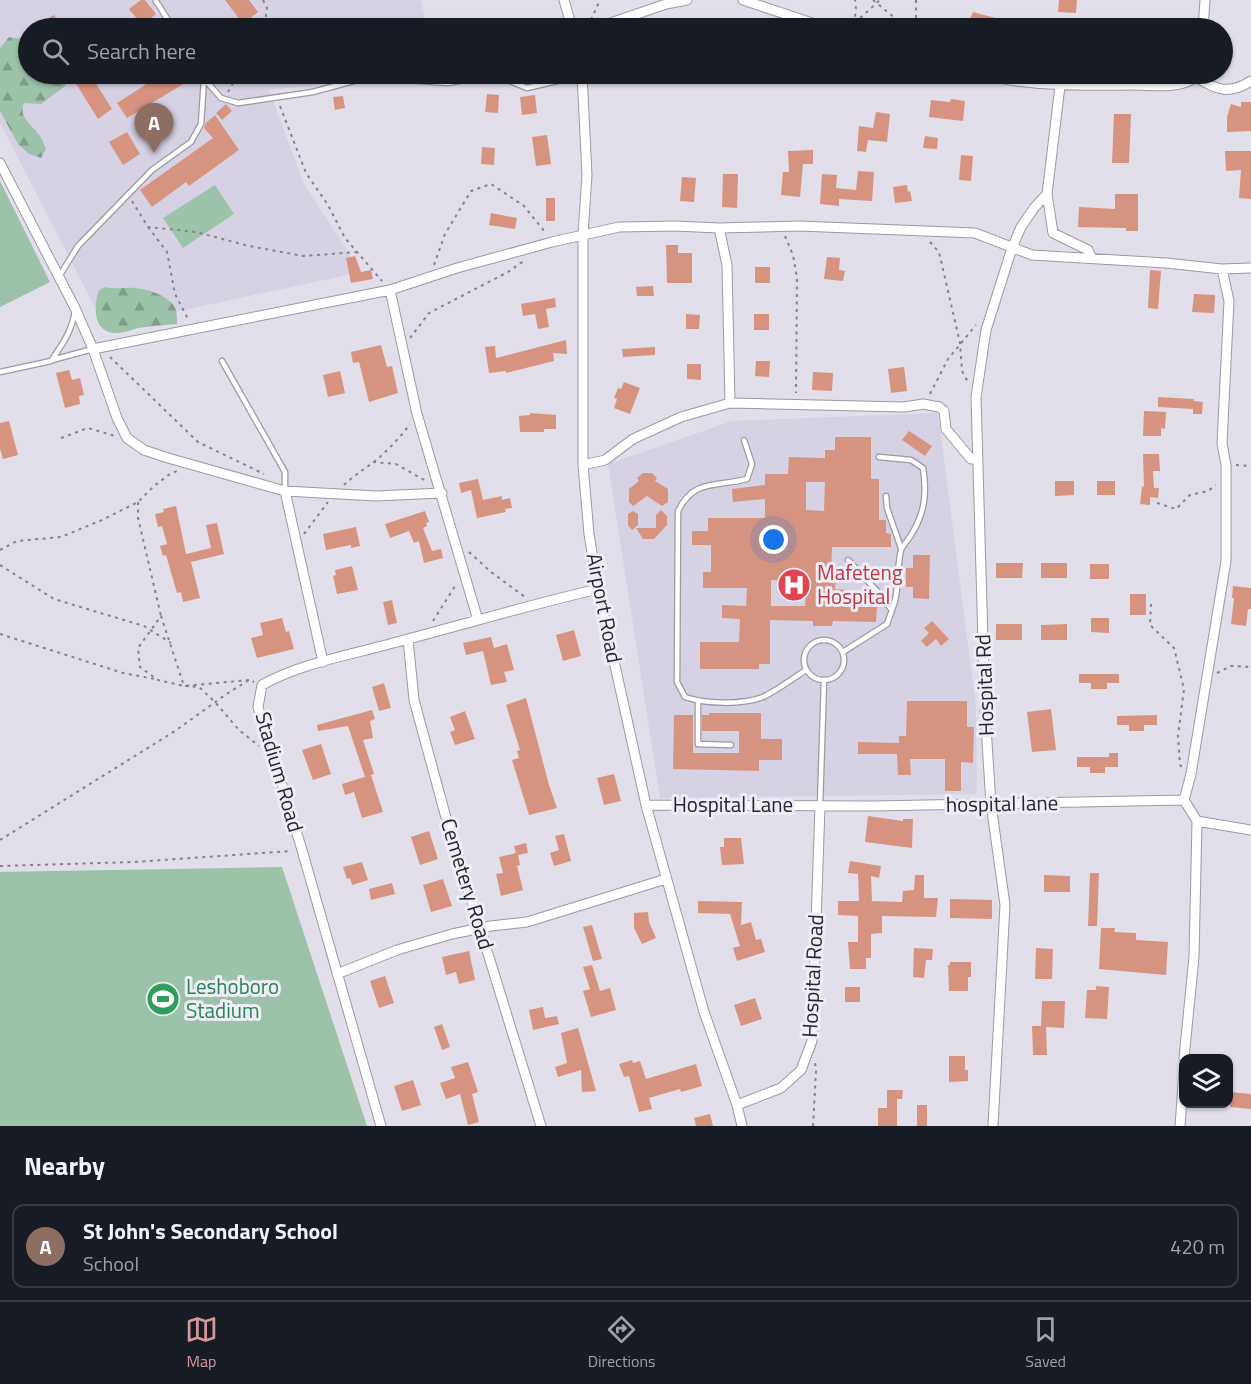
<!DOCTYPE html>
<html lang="en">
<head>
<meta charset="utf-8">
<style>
	body { margin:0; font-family:"Titillium Web",sans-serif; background:#20242c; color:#f1f3f6 }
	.controls { position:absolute; right:18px; bottom:18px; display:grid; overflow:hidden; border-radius:12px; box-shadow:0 2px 4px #0004 }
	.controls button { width:54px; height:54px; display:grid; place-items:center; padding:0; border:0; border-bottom:2px solid #363941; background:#171b24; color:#f1f3f6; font:30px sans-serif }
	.you { position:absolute; left:774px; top:540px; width:21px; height:21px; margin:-15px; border:4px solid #fff; border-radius:50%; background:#1a73e8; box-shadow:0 0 0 9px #1a73e833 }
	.badge { display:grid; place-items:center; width:39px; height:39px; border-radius:50%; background:#d69799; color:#fff; font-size:20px; font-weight:700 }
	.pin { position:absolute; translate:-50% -50px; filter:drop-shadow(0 2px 3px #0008) }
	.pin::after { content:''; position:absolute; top:32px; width:21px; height:18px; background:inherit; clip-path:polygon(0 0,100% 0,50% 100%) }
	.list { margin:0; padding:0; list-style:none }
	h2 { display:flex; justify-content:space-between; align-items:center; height:78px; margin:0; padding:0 24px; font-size:26px }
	h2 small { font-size:20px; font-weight:400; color:#9ea1a6 }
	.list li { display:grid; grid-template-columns:39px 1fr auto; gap:18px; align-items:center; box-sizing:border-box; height:84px; margin:0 12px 12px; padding:0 12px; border:2px solid #363941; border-radius:12px }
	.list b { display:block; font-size:22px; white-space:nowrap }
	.list p { margin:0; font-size:20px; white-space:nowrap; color:#9ea1a6 }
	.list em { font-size:20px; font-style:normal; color:#9ea1a6 }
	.icon { flex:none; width:33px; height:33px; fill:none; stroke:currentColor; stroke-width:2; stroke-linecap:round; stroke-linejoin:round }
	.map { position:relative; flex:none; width:1251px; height:1126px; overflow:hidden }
	.search { position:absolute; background:#171b24; box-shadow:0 2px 4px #0004; left:18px; right:18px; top:18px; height:66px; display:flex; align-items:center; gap:15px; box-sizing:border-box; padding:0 21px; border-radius:33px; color:#9ea1a6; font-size:22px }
	.sheet { height:174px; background:#171b24 }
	nav { display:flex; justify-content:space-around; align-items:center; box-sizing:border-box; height:84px; border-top:2px solid #363941; background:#171b24; font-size:16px; color:#9ea1a6 }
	nav a { display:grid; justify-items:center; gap:3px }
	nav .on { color:#d69799 }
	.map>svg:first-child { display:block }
	.built { fill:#d6d2e4 }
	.grass { fill:#9cc2aa }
	.forest { fill:url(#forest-firs) }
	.building { fill:#d69480; fill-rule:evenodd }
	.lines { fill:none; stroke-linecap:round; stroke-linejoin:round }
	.lane-casing { stroke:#9b99a3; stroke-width:7 }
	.street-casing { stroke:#9b99a3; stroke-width:11 }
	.path { stroke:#85838b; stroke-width:2; stroke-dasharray:3 4.5; stroke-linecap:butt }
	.lane { stroke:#fff; stroke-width:4.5 }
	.street { stroke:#fff; stroke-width:9 }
	.labels { text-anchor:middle; stroke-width:6; stroke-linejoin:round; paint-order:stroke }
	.health-label { font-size:21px; fill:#be3a42; stroke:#efedf7; text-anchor:start }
	.street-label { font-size:21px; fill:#262529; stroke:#efedf7 }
	.leisure-label { font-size:21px; fill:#27864d; stroke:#efedf7; text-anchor:start }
</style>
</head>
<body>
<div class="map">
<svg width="1251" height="1126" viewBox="0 0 1251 1126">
	<defs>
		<pattern id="forest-firs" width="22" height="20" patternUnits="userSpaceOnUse" patternTransform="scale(1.5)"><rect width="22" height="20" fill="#9cc2aa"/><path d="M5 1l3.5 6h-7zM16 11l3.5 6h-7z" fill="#7f9d8a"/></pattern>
	</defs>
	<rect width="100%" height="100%" fill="#e2dfea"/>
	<path class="built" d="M0,0H421L427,28H28V74H416L353,77L307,86L269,90L304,184L361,272L105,327L0,123Z
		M938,413L976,706L977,794L660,798L608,464L732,421Z"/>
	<path class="grass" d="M0,181L50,282L0,307Z
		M215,185L234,214L183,248L163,218Z
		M282,867L367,1126H0V872Z"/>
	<path class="forest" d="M9,37L24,39L28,43V74L63,75L69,80L64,87L41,104L24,103C18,118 32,124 40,136C43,140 44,145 46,149L41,158L29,154L18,144L0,111V48Z
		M106,287C116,290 125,287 135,288C148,289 171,296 176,310C177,314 177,320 177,324C164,325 151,326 138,328C132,330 126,332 119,333C93,335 93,308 99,290Z"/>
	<path class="building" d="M141,0H145L156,14L142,25L129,9Z
		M225,0H249L258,12L243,24Z
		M1059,0H1077L1076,13L1058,12Z
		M973,12L999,19L996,28H977L967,26Z
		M54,15L62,28H31Z
		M70,74H90L112,109L98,119Z
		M149,74H185L190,80L127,118L117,103L153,80Z
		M487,94L499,95L498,113L485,112Z
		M535,95L537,113L522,115L520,97Z
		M343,96L345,108L335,110L333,97Z
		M951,99L965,101L963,121L929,117L931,100L950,102Z
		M1241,102H1251V131L1227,132V117L1231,104L1241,107Z
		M226,104L232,111L222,120L216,113Z
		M876,112L890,114L887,142L868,140L866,152L857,151L859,126L873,128Z
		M1114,114H1131L1129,163H1112Z
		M215,115L239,150L189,186L186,182L152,207L140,190L213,138L204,128L206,123Z
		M127,132L140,154L123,165L109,142Z
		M547,135L551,164L536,166L532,137Z
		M925,136L938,138L937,149L923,148Z
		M482,147L495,148L494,165L481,164Z
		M813,150V164H803L800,197L781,195L783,172H789L788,151Z
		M1225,151H1251V199L1239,198L1241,170L1226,171Z
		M961,155L973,156L971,181L959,180Z
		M858,171L874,172L872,201L839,199V206L820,204L822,174L837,175L836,188L856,190Z
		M723,174H738L737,208L722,207Z
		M682,177L696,178L694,202L680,201Z
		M907,185L908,192L910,191L912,201L895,203L893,187Z
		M1115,194H1138V231H1126V228L1078,227L1079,207L1115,209Z
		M546,198H555V221H546Z
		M491,213L517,218L515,229L489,225Z
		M666,245H678V253H692V283H667Z
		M355,256L361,272L371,270L373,279L351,283L346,258Z
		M827,257L840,258L839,270L845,271L843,281L824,279Z
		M755,267H770V283H755Z
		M1150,270L1161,271L1158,309L1148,308Z
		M653,286L654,296H637L636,287Z
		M1194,294L1215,295L1214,313L1192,312Z
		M555,298L556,307L546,309L549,327L538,329L535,314L523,316L521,304Z
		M686,314L700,315L699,329H686Z
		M754,314H769V330H754Z
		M566,340L567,354L553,353L554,361L506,373V371L489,373L485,347L495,346L496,358Z
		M381,345L387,367L392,366L398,393L369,402L359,362L353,363L351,352Z
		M655,347V355L623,357L622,349Z
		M756,361H770L769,377L755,376Z
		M687,364H701V380L687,379Z
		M904,367L907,391L891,393L888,369Z
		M69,370L72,380L80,378L84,395L79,396L80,404L65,408L56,373Z
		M340,371L345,393L328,397L323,375Z
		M813,372L833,373L832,391L812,390Z
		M624,382L640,388L630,414L614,408L617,399L614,398L618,388L621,389Z
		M1158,397L1194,399V401L1203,402L1202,414H1193V409L1158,407Z
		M1144,411L1166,412L1165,429L1161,428V436H1143Z
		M530,413L556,415V429H544V432H520L519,416L530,415Z
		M9,421L18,455L3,459L0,449V423Z
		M909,431L932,446L925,456L902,440Z
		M835,437H871V479H879V520H886V533L891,534V547H832L831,570H836L835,589L847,590V607H877L876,622L833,621L832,626H813V621L770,620V664H759V669H700V642H739L740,619L722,618V605L746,606L747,588H703V572H711V545H692V531H708V518H765V499L733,502L732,489L765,485V474H788L789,457L825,458V450H835ZM806,482H825L824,511L806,510ZM771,580L807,581L805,606H771Z
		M1143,454H1159L1160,471H1153L1154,488H1159L1158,498L1150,497V505L1140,504L1142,486L1144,487Z
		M643,473H652L657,478L655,481L668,489V502L662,506L647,496L633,506L629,502V489L639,481L637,478Z
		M478,479L483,500L502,496V500L510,498L512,508L505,509L506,512L477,518L471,490L461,493L459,483Z
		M1055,481H1074V495L1055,496Z
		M1097,481H1115V495H1097Z
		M176,506L186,554L211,548L206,525L217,523L224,554L191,562L200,598L183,602L181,592L177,593L166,555L163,556L160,546L167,544L162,526L158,527L155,514L164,512L163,509Z
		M661,510L667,516V525L654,539H643L636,528H656V515Z
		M425,511L429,522L426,523L427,526L423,528L432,551L441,549L443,558L424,563L419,541L414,543L409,531L390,538L385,524Z
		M633,511L638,514V525L632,530L628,525V514Z
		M356,527L360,546L351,548V545L326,550L323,534Z
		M913,555H930L929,599L913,598V587H906V568H913Z
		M996,563H1023L1022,578H996Z
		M1041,563H1067V578H1041Z
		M1090,564H1109V579H1090Z
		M352,566L358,590L337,594L333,576L336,575L335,570Z
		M1233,586L1251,588V609H1248L1246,626L1231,624L1234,598H1232Z
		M1130,594H1146V615H1130Z
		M392,600L397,623L388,625L383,602Z
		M282,618L286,632L289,631L294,649L257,658L251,638L263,635L260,623Z
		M1091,618H1109V633L1091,632Z
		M932,621L949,639L941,646L936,639L927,647L921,641L929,633L924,628Z
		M996,624H1022V640H996Z
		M1067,624V640H1041V625Z
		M574,630L581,656L563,661L556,635Z
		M491,637L494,648L507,644L514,670L504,672L507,682L491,685L483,651L466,655L463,643Z
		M1079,674H1119V683H1107V689H1091V683H1079Z
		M384,683L391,708L379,711L372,687Z
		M526,698L549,785L557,808L529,815L512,760L519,758L517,751L520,750L506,705Z
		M907,701H967V727H974L973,763L961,762V791H945V759H910L911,775H898L897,754H858V742L899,743V736H906Z
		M1051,709L1056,750L1032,752L1027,712Z
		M372,710L375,719L370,721L373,738L363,740L374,774L365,777L348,726L318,731L317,725Z
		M465,711L475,739L455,745L450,732L455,730L450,717Z
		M709,713H761V739H782V760H759V771L673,769L674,715H693V753H739V731H702V715H709Z
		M1157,715V725H1144V731H1129V725H1117V716Z
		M321,744L331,774L313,780L302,750Z
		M1109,753H1118V767H1105V773H1090V767H1077V757H1109Z
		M614,774L621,801L604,805L597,778Z
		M371,775L383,812L362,818L354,792L345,795L342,784Z
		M868,816L903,821V819H913L912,848L865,842Z
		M429,831L438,859L420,865L411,837Z
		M564,834L571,861L554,866L550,853L559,850L555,836Z
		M724,838H741L744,864L722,865L720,847H724Z
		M526,843L528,853L518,855L520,865L517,866L523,890L501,896L496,874L503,873L499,857L516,853L514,846Z
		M850,861L881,866L879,878L871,876L872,901L902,902L903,891L914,890L915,875H924V898H938L936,917L882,916V933L871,934V958H866V969H850L848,942H858V916L838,915V901H859L858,874L848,873Z
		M362,862L368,880L352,885L350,878L347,879L343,867Z
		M1090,873H1099L1097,926H1088Z
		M1044,875L1070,876V892H1044Z
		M443,879L452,906L431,912L423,885Z
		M392,883L395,894L371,900L369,889Z
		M950,899L992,900V919L950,918Z
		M698,901L742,902L741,925L751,922L756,940L761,939L765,952L737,961L733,948L740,946L730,914L698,913Z
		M648,912L649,922L656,938L642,944L634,928V913Z
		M592,925L602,959L593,961L583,927Z
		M1101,928H1115L1114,932L1136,933V940L1168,942L1166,975L1099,969Z
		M914,948L933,949L932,960H926L924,978L913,977Z
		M1036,948L1053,949L1052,979H1035Z
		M469,951L475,980L459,984L456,972L446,975L442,957Z
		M950,962H971V977H968V991H949L948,965H950Z
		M592,965L600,991L610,988L616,1010L591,1017L583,991L590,989L583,967Z
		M385,976L394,1003L379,1008L370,981Z
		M1096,986L1109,987L1107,1019L1085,1018L1087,990H1096Z
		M845,987H860V1002H845Z
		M755,998L762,1019L741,1026L734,1005Z
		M1042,1001H1065L1064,1028L1046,1027L1047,1055H1033L1032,1026H1041Z
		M543,1007L545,1018L557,1016L559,1024L533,1030L529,1010Z
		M442,1024L450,1047L442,1050L434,1027Z
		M578,1028L596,1091L582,1092L581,1070L558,1077L555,1067L567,1063L561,1033Z
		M949,1056H965V1070H968V1081L949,1082Z
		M632,1060L633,1063L640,1061L646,1079L696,1064L702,1086L681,1092L680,1089L649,1098L652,1109L639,1112L629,1076L624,1077L619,1064Z
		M468,1062L478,1092L472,1094L479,1122L468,1125L460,1094L446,1099L440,1083L455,1078L451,1067Z
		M413,1080L421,1105L402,1111L394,1086Z
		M887,1090H903L902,1099H897V1126H878V1108H887Z
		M1231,1092L1251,1094V1109L1230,1107Z
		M917,1105H927V1126H917Z
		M710,1114L713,1126H696L694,1118Z"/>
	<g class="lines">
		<defs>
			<path id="lane" d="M156,1L173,28
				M200,74L221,98L238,103L313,92L368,77L448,83L479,77H500L527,88L583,75
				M60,275L78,246L152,170L191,142L201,124L204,79
				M52,360L93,349
				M222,361L285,472V491
				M0,372L51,361C62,345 72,331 75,311
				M744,440L752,464L747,479C718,487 694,478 678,511L677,682L685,697C705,704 743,705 763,697C778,690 792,679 806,670
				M879,457L911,460L923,468C927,493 925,513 911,535C908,540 903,545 901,550C896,571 900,591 892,610
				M886,496L887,508L901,548
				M804 660a20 20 0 1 1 40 0a20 20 0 1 1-40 0Z
				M843,652L887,624L892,610L877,591L848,560
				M698,702V744L731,745
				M820,806L824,680"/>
			<path id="street" d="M564,0L572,28
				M743,0L827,28
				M596,28L666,4L687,0
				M1203,28L1205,0
				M582,74L587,175L583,234V465L589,534L598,589L646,805L704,1012L737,1105L742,1126
				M978,74C1029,86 1081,86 1133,85C1154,85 1177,90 1196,77V74
				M1196,77C1216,90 1229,95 1251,81
				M1060,86L1047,194L1053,233L1088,250L1092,258
				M0,163L75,308L93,349L117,418L127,438L144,450L168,458L285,491L323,662
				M390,290L417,414L478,620
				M93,349L390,290L457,268L552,242L619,227L675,226L719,228L799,226L975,233L1032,255L1166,263L1222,269L1251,268
				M730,403L904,407L923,404L939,407L944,411L946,429L971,459H978
				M583,465L605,460L633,439L681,417L730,403L727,265L719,228
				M285,491L376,496L442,493
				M408,639L414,700L445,814L541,1126
				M646,805L873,806L1184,800
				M1197,821L1251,830
				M337,974L397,950L452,934L491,926L527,922L666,879
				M1184,1058L1194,957L1197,821L1184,800L1191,774L1226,561V465L1222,443L1229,301L1222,269
				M737,1105L781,1088L801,1070L812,1041L820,806
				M381,1126L302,850L258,707L262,685C301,663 350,655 393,643C462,625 529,605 598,589
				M993,1126L1005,905L991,804L985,711L976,397L986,330L1012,248L1021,227L1034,208L1047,194
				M1180,1126L1184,1071"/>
		</defs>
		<use href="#lane" class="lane-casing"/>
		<use href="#street" class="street-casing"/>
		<path class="path" d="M263,0L267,8L264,28
			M873,0L907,28
			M916,0V28
			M591,20L600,0
			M854,24L856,9L855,0
			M849,28L880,0
			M228,92L238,74
			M280,106L306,173L328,205L345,238L382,281
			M132,201L148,227L196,232L249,246L303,256L357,252
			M148,227L167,252L175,294L188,319
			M785,236L793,255L797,278L796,393
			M930,242L939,252L960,343L962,371L968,382
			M434,265L445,234L471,191L491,184L524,206L545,232
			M410,338L429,313L508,272L525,260
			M110,357L198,442L264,474
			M930,394L948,359L976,325
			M61,438L88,428L115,436
			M373,462L396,464L426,481
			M1236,465L1251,466
			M344,485C353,476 363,470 374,462C387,451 400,438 410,424
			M138,502V518L161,616
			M1157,503L1176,509L1190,495L1208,491L1216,485
			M304,534L328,502
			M0,550L17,541L61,537L102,520L138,502L154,486L170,474L177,471
			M469,552L491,572L525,597
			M0,565L54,599L144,626L171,643
			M1151,604L1150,625L1174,648L1184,689L1178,736L1180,765L1182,767
			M433,621L457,583
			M0,634L123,673L155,679
			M1217,673L1231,666L1251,667
			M249,680L184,686L158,680L140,667L138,648L161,616L184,686L199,687L215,702L239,730L259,746
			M0,840L175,731L228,693L249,680L254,682
			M0,866L134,862L291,851
			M813,1126L816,1071L815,1062"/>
		<use href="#lane" class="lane"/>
		<use href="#street" class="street"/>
	</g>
	<defs>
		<symbol id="hospital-disc" viewBox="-11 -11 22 22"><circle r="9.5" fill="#e0444e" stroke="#efedf7"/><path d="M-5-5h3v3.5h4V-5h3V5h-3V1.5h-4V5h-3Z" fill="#fff"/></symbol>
		<symbol id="stadium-disc" viewBox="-11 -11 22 22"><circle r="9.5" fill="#2e9e5b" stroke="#efedf7"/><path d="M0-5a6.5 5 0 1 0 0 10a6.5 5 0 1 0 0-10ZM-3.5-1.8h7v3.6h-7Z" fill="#fff"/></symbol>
	</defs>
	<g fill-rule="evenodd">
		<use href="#hospital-disc" x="775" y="566" width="38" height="38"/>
		<use href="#stadium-disc" x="144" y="980" width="38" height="38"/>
	</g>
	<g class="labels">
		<g class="health-label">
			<text x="817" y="580">Mafeteng<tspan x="817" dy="24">Hospital</tspan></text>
		</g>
		<g class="street-label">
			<text transform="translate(604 608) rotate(79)" y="7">Airport Road</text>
			<text transform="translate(985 685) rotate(-92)" y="7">Hospital Rd</text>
			<text transform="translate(279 772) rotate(74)" y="7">Stadium Road</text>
			<text transform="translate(1002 804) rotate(-1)" y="7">hospital lane</text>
			<text x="733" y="812">Hospital Lane</text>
			<text transform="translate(467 884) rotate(73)" y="7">Cemetery Road</text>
			<text transform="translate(813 976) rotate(-87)" y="7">Hospital Road</text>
		</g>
		<g class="leisure-label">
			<text x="186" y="994">Leshoboro<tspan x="186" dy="24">Stadium</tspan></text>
		</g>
	</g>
</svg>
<div class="controls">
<button><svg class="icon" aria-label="layers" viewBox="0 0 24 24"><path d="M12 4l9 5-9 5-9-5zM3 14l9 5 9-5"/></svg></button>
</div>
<div class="you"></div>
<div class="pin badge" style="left:154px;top:153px;background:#8d6e63">A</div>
<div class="search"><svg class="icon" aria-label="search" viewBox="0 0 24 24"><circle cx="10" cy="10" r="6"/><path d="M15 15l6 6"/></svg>Search here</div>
</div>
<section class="sheet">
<h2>Nearby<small></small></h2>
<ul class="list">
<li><span class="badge" style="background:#8d6e63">A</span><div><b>St John's Secondary School</b><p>School</p></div><em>420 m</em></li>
</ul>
</section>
<nav>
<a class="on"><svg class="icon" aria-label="map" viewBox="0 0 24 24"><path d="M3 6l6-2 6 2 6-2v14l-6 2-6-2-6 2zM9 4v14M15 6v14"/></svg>Map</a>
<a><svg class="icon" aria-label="directions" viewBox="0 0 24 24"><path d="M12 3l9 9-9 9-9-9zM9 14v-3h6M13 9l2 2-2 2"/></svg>Directions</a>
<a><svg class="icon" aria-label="saved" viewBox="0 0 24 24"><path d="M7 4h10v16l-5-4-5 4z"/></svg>Saved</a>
</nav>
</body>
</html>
